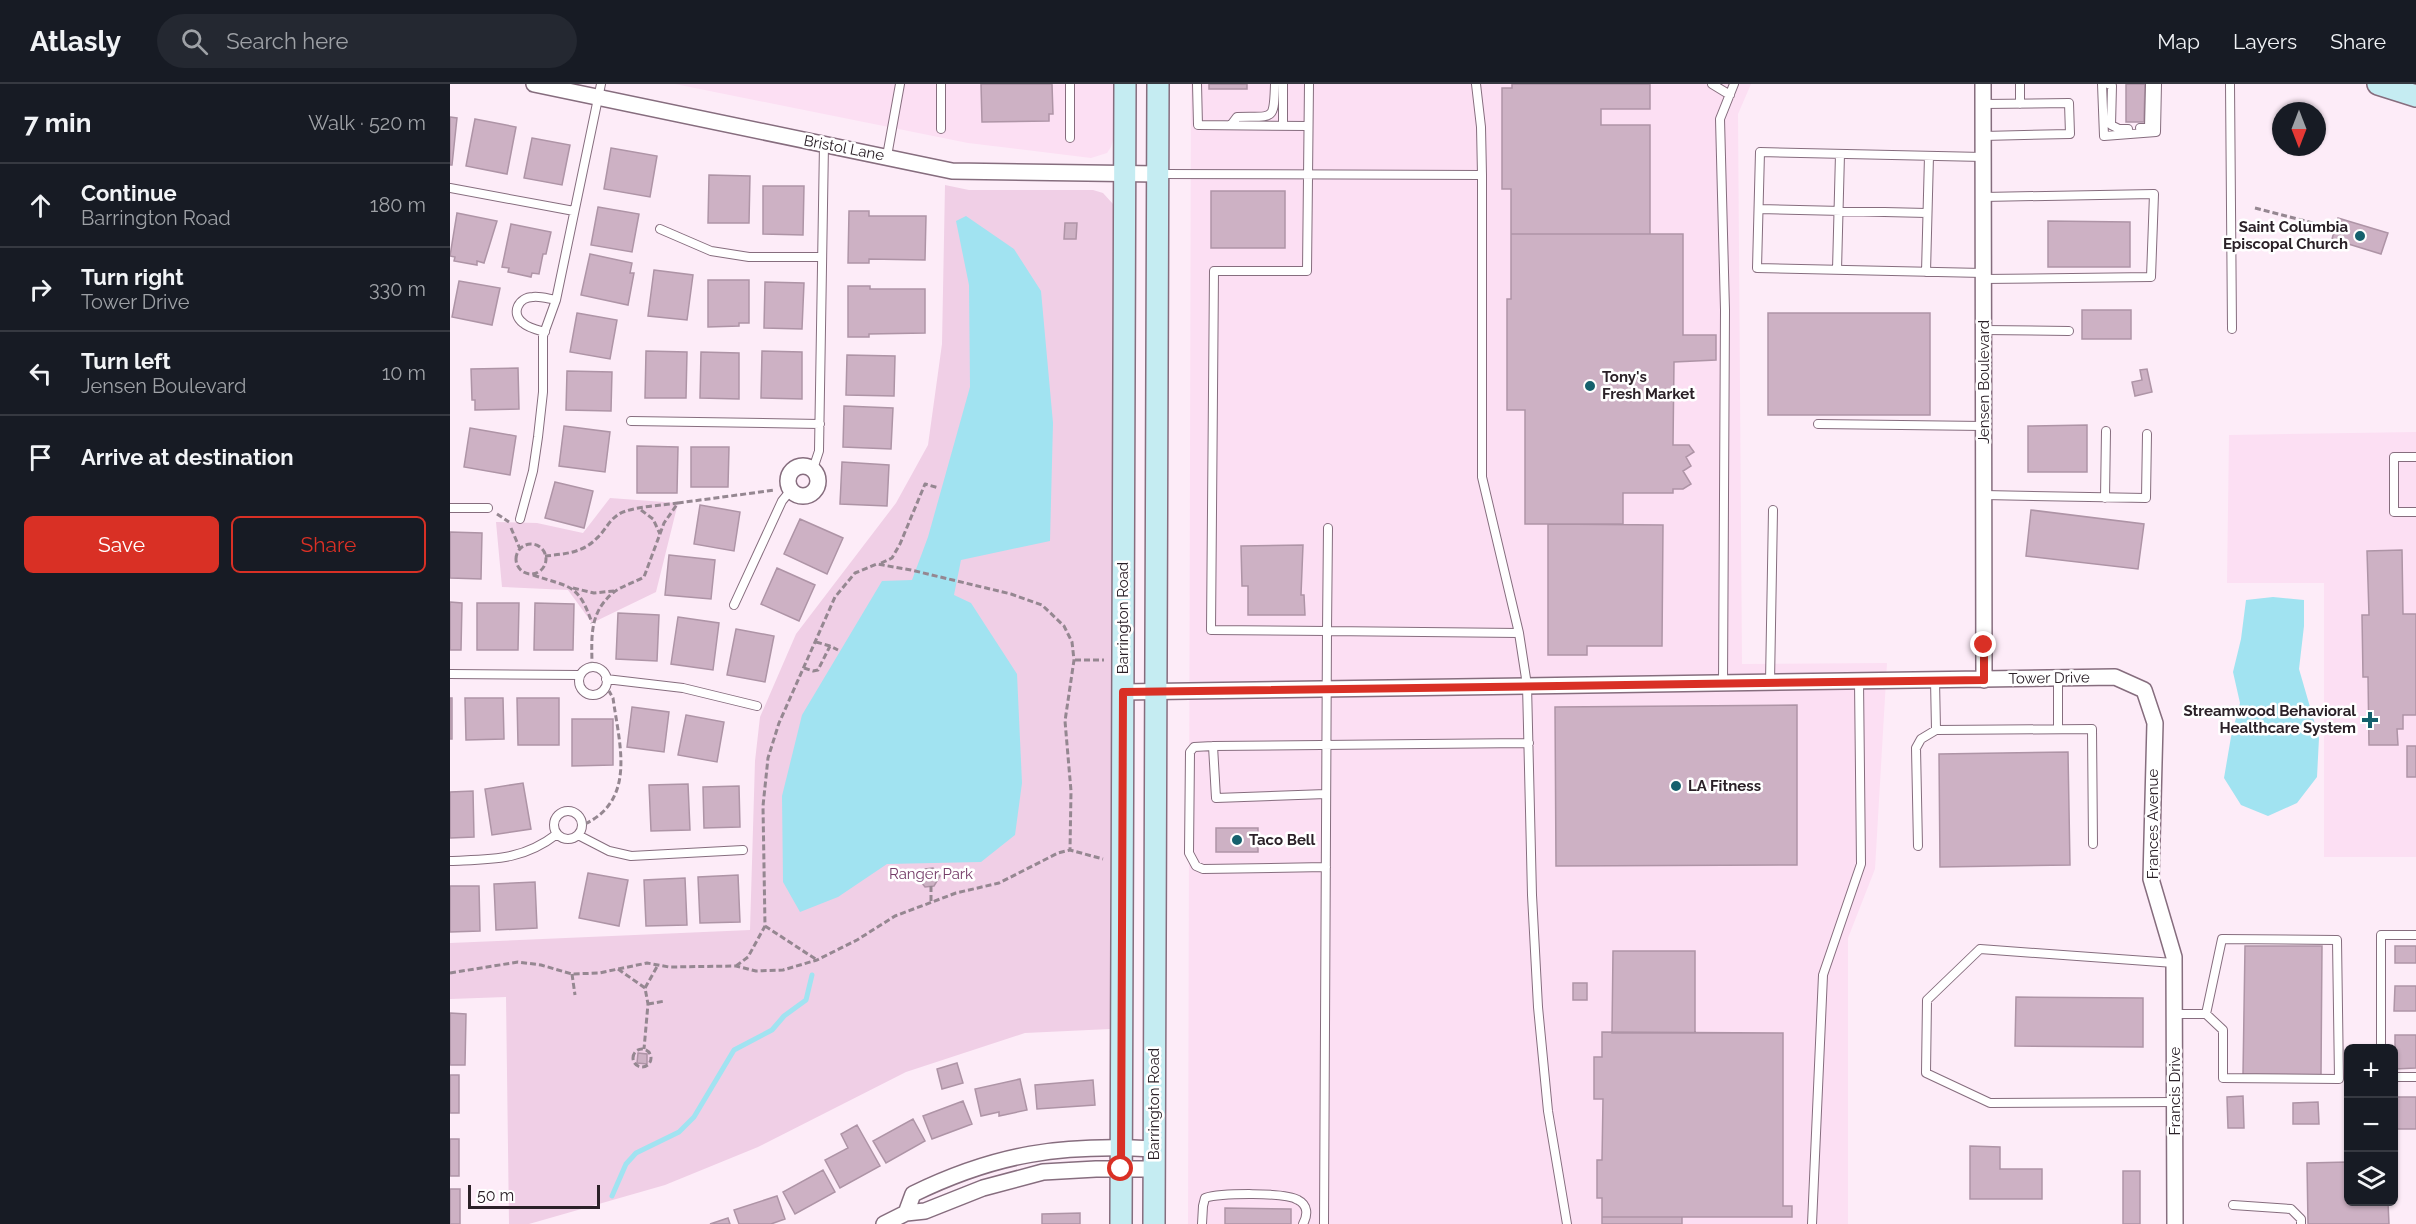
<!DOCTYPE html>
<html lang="en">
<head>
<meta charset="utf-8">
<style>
	body { margin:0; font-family:Raleway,sans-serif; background:#242831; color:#f1f3f6 }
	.controls { position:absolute; right:18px; bottom:18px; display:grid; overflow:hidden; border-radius:9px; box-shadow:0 2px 4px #0004 }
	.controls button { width:54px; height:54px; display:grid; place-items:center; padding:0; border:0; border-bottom:2px solid #363941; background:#171b24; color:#f1f3f6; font:30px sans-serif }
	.compass { position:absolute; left:1822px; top:18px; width:54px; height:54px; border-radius:50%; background:#171b24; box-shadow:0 2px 4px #0004; rotate:180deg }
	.scale { position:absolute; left:18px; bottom:15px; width:132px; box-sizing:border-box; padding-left:6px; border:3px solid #2b2128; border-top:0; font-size:16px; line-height:21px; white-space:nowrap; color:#2b2128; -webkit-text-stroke:4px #fff; paint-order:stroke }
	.stop { position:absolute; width:18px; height:18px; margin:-14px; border:4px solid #d93025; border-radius:50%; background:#fff }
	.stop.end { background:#d93025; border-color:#fff; box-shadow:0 2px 6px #0008 }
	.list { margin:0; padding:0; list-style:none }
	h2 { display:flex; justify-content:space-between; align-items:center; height:78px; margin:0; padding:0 24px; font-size:26px }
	h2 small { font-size:20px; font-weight:400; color:#9ea1a6 }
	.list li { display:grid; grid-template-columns:39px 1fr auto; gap:18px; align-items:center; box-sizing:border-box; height:84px; padding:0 24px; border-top:2px solid #363941 }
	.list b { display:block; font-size:22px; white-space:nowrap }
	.list p { margin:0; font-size:20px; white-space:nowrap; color:#9ea1a6 }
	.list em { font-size:20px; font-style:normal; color:#9ea1a6 }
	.actions { display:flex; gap:12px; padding:18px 24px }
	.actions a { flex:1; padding:14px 0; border:2px solid #d93025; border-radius:9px; text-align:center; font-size:21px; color:#d93025 }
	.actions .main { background:#d93025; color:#fff }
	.icon { flex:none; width:33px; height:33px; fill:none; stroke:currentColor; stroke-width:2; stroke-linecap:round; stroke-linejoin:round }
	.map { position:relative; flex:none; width:1966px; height:1140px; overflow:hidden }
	header { display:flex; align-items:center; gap:36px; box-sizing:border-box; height:84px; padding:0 30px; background:#171b24; border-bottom:2px solid #363941 }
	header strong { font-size:28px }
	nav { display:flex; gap:33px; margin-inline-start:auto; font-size:21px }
	.search { width:420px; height:54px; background:#242831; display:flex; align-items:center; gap:15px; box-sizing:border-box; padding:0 21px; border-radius:33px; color:#9ea1a6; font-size:22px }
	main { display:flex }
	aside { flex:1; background:#171b24 }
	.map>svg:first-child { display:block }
	.built { fill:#fcdff3 }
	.green { fill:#f0cfe6 }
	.water { fill:#a1e3f1 }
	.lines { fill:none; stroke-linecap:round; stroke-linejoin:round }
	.stream { stroke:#a1e3f1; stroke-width:5 }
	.building { fill:#cdb1c4; stroke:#ae94a6; stroke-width:1.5 }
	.lane-casing { stroke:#866d7e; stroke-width:10 }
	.street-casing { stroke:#866d7e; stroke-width:18 }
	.secondary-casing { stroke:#866d7e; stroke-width:24 }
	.path { stroke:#958791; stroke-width:3; stroke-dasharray:6 3; stroke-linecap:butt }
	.lane { stroke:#fff; stroke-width:8 }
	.street { stroke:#fff; stroke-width:15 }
	.secondary { stroke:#c5ecf2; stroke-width:21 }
	.route { stroke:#d93025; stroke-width:8 }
	.poi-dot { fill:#15606d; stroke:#fff; stroke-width:2 }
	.labels { text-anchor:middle; stroke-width:5; stroke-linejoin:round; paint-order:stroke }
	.street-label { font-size:15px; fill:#2b2128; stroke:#fff }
	.poi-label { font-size:15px; font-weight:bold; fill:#2b2128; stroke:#fff; text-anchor:start }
	.park-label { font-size:15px; fill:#753c68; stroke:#fff }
</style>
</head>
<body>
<header>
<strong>Atlasly</strong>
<div class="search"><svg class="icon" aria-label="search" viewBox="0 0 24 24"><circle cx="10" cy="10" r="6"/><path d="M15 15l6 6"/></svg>Search here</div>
<nav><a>Map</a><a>Layers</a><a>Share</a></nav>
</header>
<main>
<aside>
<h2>7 min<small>Walk · 520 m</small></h2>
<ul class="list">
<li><svg class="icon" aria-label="ahead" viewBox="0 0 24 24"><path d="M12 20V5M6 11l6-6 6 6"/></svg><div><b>Continue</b><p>Barrington Road</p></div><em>180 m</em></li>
<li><svg class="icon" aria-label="right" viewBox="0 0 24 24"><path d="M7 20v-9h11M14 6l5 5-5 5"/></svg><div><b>Turn right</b><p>Tower Drive</p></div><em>330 m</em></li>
<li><svg class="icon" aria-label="left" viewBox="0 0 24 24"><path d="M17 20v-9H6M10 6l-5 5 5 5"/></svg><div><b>Turn left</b><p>Jensen Boulevard</p></div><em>10 m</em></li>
<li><svg class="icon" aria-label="arrive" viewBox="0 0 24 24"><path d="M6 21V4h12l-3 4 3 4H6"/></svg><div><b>Arrive at destination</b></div></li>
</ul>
<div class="actions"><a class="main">Save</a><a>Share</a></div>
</aside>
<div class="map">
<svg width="1966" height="1140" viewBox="0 0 1966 1140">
	<rect width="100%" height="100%" fill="#fdecf8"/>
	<path class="built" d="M225,0H665V48L661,63L657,69L641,74L518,59Z
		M741,0H1301L1288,30L1292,580L1437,579L1425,785L1398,854V1140H738Z
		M1966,348V773H1874V499H1777L1779,351Z"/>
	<path class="green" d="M495,101L519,106H643L653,109L663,120L660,945L575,949L456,988L308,1063L215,1101L79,1140H59L56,913L0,915V859L300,846L305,677L310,633L346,550L446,419L478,361L492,260Z
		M160,414L228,419L206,508L142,539L118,506L52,503L46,438L87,439L133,449Z"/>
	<path class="water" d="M516,132L564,165L591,207L603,339L600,457L511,476L504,511L521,519L567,590L572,699L565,751L531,778L437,780L388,813L350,828L333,798L332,712L352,631L432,497L462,496L478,453L520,303L519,201L506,137Z
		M1823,513L1854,516V542L1849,585L1869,654L1867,693L1847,719L1818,732L1791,721L1774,694L1781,653L1790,619L1783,588L1791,555L1796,516Z"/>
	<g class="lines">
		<path class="stream" d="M162,1112L176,1080L186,1069L229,1048L244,1033L284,966L322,946L334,932L356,916L362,891"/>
	</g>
	<path class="building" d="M531,0H602L603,30H599V37L532,38Z
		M759,0H797V5H759Z
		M1062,0H1200V25H1151V41H1200V150H1061V105H1052V4H1062Z
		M1676,0H1695L1694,38H1676Z
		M0,33L7,34L2,81H0Z
		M25,35L66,43L57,90L16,82Z
		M82,54L120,61L112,101L74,94Z
		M161,64L207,72L200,113L154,105Z
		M259,91L300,92L299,139H258Z
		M313,102H354L353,151L313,150Z
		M761,107H835V164H761Z
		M148,123L189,130L182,168L141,161Z
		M399,127H419V132H476L475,176L419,175V179H398Z
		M7,129L47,137L34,179L27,177V181L4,177L5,173L0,172Z
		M1888,134L1938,149L1931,170L1882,155Z
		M1598,137L1680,138V183H1598Z
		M615,139H627L626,155H614Z
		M61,140L101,148L96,170H93L89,190L82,189L81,193L58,188L59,184L52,183Z
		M1061,150H1233V251H1266V276L1224,278L1223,361H1239L1244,368L1236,373L1241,382L1233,387L1241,400L1233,405H1223V409H1173V440H1075V326H1057V215H1061Z
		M140,170L182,179L180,189H184L178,221L131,211Z
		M204,186L243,191L237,236L198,232Z
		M258,196H299V239H289V242L258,243Z
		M9,197L50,204L42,241L2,233Z
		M315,198L354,199L352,245L314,244Z
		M398,202H420V205H475V249L419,250V253H398Z
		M1632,226H1681V255H1632Z
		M127,229L167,236L160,275L120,268Z
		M1318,229H1480V331H1318Z
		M196,267L237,268L236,314H195Z
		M312,267L352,268V315L311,314Z
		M251,268L289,269V315L250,314Z
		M397,271L445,272L444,312L396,311Z
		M68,284L69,325L25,326V316H22L21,285Z
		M1697,285L1702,308L1685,312L1682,298L1692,296L1690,286Z
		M117,287L162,288L161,327L116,326Z
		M394,322L443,324L441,365L393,363Z
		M1637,341V388H1578V342Z
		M114,342L160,348L155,388L109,382Z
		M20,344L66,352L60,391L14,383Z
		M187,362L228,363L227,409H187Z
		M241,363H279L278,403H241Z
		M392,378L439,381L437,422L390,420Z
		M105,398L143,407L134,444L95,434Z
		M250,421L290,428L284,467L244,460Z
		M1581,426L1694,440L1688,485L1576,472Z
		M350,435L393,454L377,490L334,470Z
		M1098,440L1213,441L1212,562H1137V571H1098Z
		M0,448L32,449L31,495L0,494Z
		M853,461L851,511H854L855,531H798V502H792L791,462Z
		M1952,466L1953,530H1966V631H1953V645H1947L1948,661H1919L1918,593H1913L1912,531H1919L1917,467Z
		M219,471L265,476L261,515L215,511Z
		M327,484L365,501L349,537L311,520Z
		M0,518L12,519L11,566H0Z
		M27,519H69L68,566H27Z
		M85,519L124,520L123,566H84Z
		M168,529L209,531L207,577L166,575Z
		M228,533L269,539L263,586L221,580Z
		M286,545L324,552L315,598L277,591Z
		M0,614H2V655H0Z
		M15,614H53L54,655L16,656Z
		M67,614H109V661H68Z
		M1347,621V781L1106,782L1105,623Z
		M182,623L219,628L214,668L177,663Z
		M236,631L274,638L267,678L228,671Z
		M122,635H163V681L122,682Z
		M1957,662H1966V693H1957Z
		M1618,668L1620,781L1490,783L1489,670Z
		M73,699L81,745L42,751L35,705Z
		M238,700L240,746L201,747L199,701Z
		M289,702L290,743L254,744L253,703Z
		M23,707L24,753L0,754V708Z
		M766,744H808V768H766Z
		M483,784L490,792L484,802L475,803L469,795L475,785Z
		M138,789L178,796L169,842L129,834Z
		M288,791L290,838L250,839L248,793Z
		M235,794L237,841L196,842L194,796Z
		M85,798L87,844L46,846L44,800Z
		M0,802H29L30,847L0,848Z
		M1795,862H1872L1871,992L1793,991Z
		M1945,862H1966V879H1945Z
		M1163,867H1245V949H1162Z
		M1123,899H1137V916H1123Z
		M1945,902H1966V927H1944Z
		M1566,913L1693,914V963L1565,962Z
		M0,929L16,930L15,981H0Z
		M1152,948L1333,949V1122H1342V1133H1152V1114H1147V1076H1152L1153,1015H1144V973H1152Z
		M1945,951H1966V984L1945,985Z
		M188,969L197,970V980L187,979Z
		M507,979L513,999L492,1005L487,985Z
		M0,991H9V1029H0Z
		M570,995L577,1026L549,1032V1028L531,1032L525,1005Z
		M643,996L645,1021L587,1025L585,1001Z
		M1793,1012L1794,1044H1778L1777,1013Z
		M1944,1013H1966V1045H1944Z
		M513,1017L522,1040L482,1055L473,1032Z
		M1868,1018L1869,1040H1843V1019Z
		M463,1035L475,1057L436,1079L423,1057Z
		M407,1041L430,1082L390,1104L375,1076L398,1064L391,1050Z
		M0,1055H9V1092H0Z
		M1520,1062L1550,1063V1085H1592V1115H1520Z
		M1898,1078V1118H1938L1939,1140H1858L1857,1079Z
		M373,1086L385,1108L345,1130L333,1108Z
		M1673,1087H1690V1140H1673Z
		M0,1105H10V1140H0Z
		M327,1112L335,1135L321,1140H289L284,1126Z
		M775,1124L841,1125V1140H775Z
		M630,1129V1140H592V1130Z
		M1152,1133H1232V1140H1152Z
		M278,1134L280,1140H260Z"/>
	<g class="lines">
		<defs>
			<path id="lane" d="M491,0V45
				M620,0V54
				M747,0L748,41L858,42
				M833,0V42
				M859,0L857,187H764L761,546L877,547L874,1140
				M1026,0L1031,43L1032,91V393L1069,549L1077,601L1082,811L1088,923L1098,1027L1117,1140
				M1262,0L1280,11
				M1570,0V20
				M1652,0L1654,52L1706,48L1707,0
				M1658,0L1662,2L1661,41L1669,45H1678
				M1780,0L1782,245
				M1533,20L1619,19L1620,50L1533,52
				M781,41L787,33C824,32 824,38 825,0
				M1690,44H1699L1700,0
				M437,72L450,0
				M1533,73L1310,68L1307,184L1533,189
				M709,90L1032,91
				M0,104L124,127
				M1533,113L1704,110L1701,193L1533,195
				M1309,125L1477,129
				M210,145L261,167L299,173H372
				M1387,186L1390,70
				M1476,188L1479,72
				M1534,246L1619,247
				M95,248C88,246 78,244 73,239C60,229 69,213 83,213C90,212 99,215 106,216
				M181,337L370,340
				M1368,340L1534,342
				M1966,373H1944V428H1966
				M363,385L369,367L374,60
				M1534,411L1696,414L1697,350
				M1655,414L1656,347
				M0,424H38
				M70,435L83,387L88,353L93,308V252L106,216L151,0
				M878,444L877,547L1069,549
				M284,521L332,417L341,406
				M129 597a14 14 0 1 1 28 0a14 14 0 1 1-28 0Z
				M0,590L130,591
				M1608,594V644
				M156,595L233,604L307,622
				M1485,596L1486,646
				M1320,598L1323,426
				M1273,599L1275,226L1270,35L1284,0
				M763,662L744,663L740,668L739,769L746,782L753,785L876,783
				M876,710L766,714L763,662L1079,659
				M104 741a14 14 0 1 1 28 0a14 14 0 1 1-28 0Z
				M128,751L159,767L181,772L293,766
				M1468,762L1466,664L1471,655L1486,646L1642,645L1643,760
				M0,777C42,775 72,777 107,750
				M1724,879L1530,865L1477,916L1476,989L1540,1019L1725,1018
				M1724,930H1756L1773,946V994L1889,995L1887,856L1772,855L1756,930
				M1931,964V851H1966
				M1944,993H1966
				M1783,1121L1841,1125L1851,1135V1140
				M752,1140L753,1122L755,1114C771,1109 835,1108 848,1116C858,1121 858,1131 853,1140
				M1362,1140L1373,891L1411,780L1409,597"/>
			<path id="street" d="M84,0L502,87L708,90
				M1533,0L1534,596
				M338 397a15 15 0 1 1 30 0a15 15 0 1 1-30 0Z
				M673,608L1665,593L1694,606L1705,639L1701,795L1724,873L1725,1140
				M456,1129L463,1110C547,1069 612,1060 704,1065
				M434,1140L456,1129L475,1127L533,1104L593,1088L646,1085H704"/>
			<path id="secondary" d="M1928,0L1966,12
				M671,1140L675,0
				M704,1140L708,0"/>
		</defs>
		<use href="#lane" class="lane-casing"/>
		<use href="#street" class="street-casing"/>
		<use href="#secondary" class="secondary-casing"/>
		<path class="path" d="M1805,124L1882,144
			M191,426L203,435L210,450
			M47,430L59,438
			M61,444L70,465
			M66 475a15 15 0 1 1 30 0a15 15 0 1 1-30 0Z
			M95,472C114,470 133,469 147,454C155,447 159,436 169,430C180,423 214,421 228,419
			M431,479L442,474L450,460L475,400L489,404
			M83,491C121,504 128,499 142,539
			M123,504L144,509L164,507
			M366,558L380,562
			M625,576H654
			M142,584C142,554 138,529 164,508C172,502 185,498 194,493L214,439L228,419L325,406
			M354,584L363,587L368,586L380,562L388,566
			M135,740C187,715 169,659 163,614L159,607
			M481,802V819
			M315,842L367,876
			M286,882L298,873L315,842L313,722L318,674L329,639L385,513L405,489L427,480L461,486L561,510L592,521L614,542L622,558L624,576L615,637L621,707L620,766
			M168,885L195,904L198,920L194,965
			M0,889L68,878L91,881L122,890L149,889L197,879L219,883L286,882L306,887L333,886L367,876L407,856L445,832L506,809L549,799L608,769L620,766L653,775
			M122,890L125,911
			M195,904L208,881
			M198,920L215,917
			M183 974a9 9 0 1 1 18 0a9 9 0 1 1-18 0Z"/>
		<use href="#lane" class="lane"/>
		<use href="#street" class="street"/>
		<use href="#secondary" class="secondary"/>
	</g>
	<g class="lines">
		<path class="route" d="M671,1085L673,608L1534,596V561"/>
	</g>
	<g class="poi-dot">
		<circle cx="1910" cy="152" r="6"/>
		<circle cx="1140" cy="302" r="6"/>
		<path d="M1917 627h6v6h6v6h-6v6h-6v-6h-6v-6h6z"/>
		<circle cx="1226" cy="702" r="6"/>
		<circle cx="787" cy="756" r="6"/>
	</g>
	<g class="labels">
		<g class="street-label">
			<text transform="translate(394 64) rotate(11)" y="5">Bristol Lane</text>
			<text transform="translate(1534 298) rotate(-90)" y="5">Jensen Boulevard</text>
			<text transform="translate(673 534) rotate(-90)" y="5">Barrington Road</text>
			<text transform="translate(1599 594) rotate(-1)" y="5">Tower Drive</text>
			<text transform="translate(1703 740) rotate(-90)" y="5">Frances Avenue</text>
			<text transform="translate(1725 1007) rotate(-90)" y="5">Francis Drive</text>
			<text transform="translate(704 1020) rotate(-90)" y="5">Barrington Road</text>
		</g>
		<g class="poi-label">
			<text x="1898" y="148" text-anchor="end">Saint Columbia<tspan x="1898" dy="17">Episcopal Church</tspan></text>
			<text x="1152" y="298">Tony's<tspan x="1152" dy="17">Fresh Market</tspan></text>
			<text x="1906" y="632" text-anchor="end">Streamwood Behavioral<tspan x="1906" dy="17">Healthcare System</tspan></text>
			<text x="1238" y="707">LA Fitness</text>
			<text x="799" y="761">Taco Bell</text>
		</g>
		<g class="park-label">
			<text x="481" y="795">Ranger Park</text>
		</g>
	</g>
</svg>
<div class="controls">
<button>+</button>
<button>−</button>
<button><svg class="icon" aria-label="layers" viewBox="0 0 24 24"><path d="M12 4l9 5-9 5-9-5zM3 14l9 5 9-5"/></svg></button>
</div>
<svg class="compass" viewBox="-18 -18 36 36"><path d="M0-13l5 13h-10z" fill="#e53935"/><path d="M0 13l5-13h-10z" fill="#9ea1a6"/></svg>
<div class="scale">50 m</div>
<div class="stop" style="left:671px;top:1085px"></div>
<div class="stop end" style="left:1534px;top:561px"></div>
</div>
</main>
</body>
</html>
